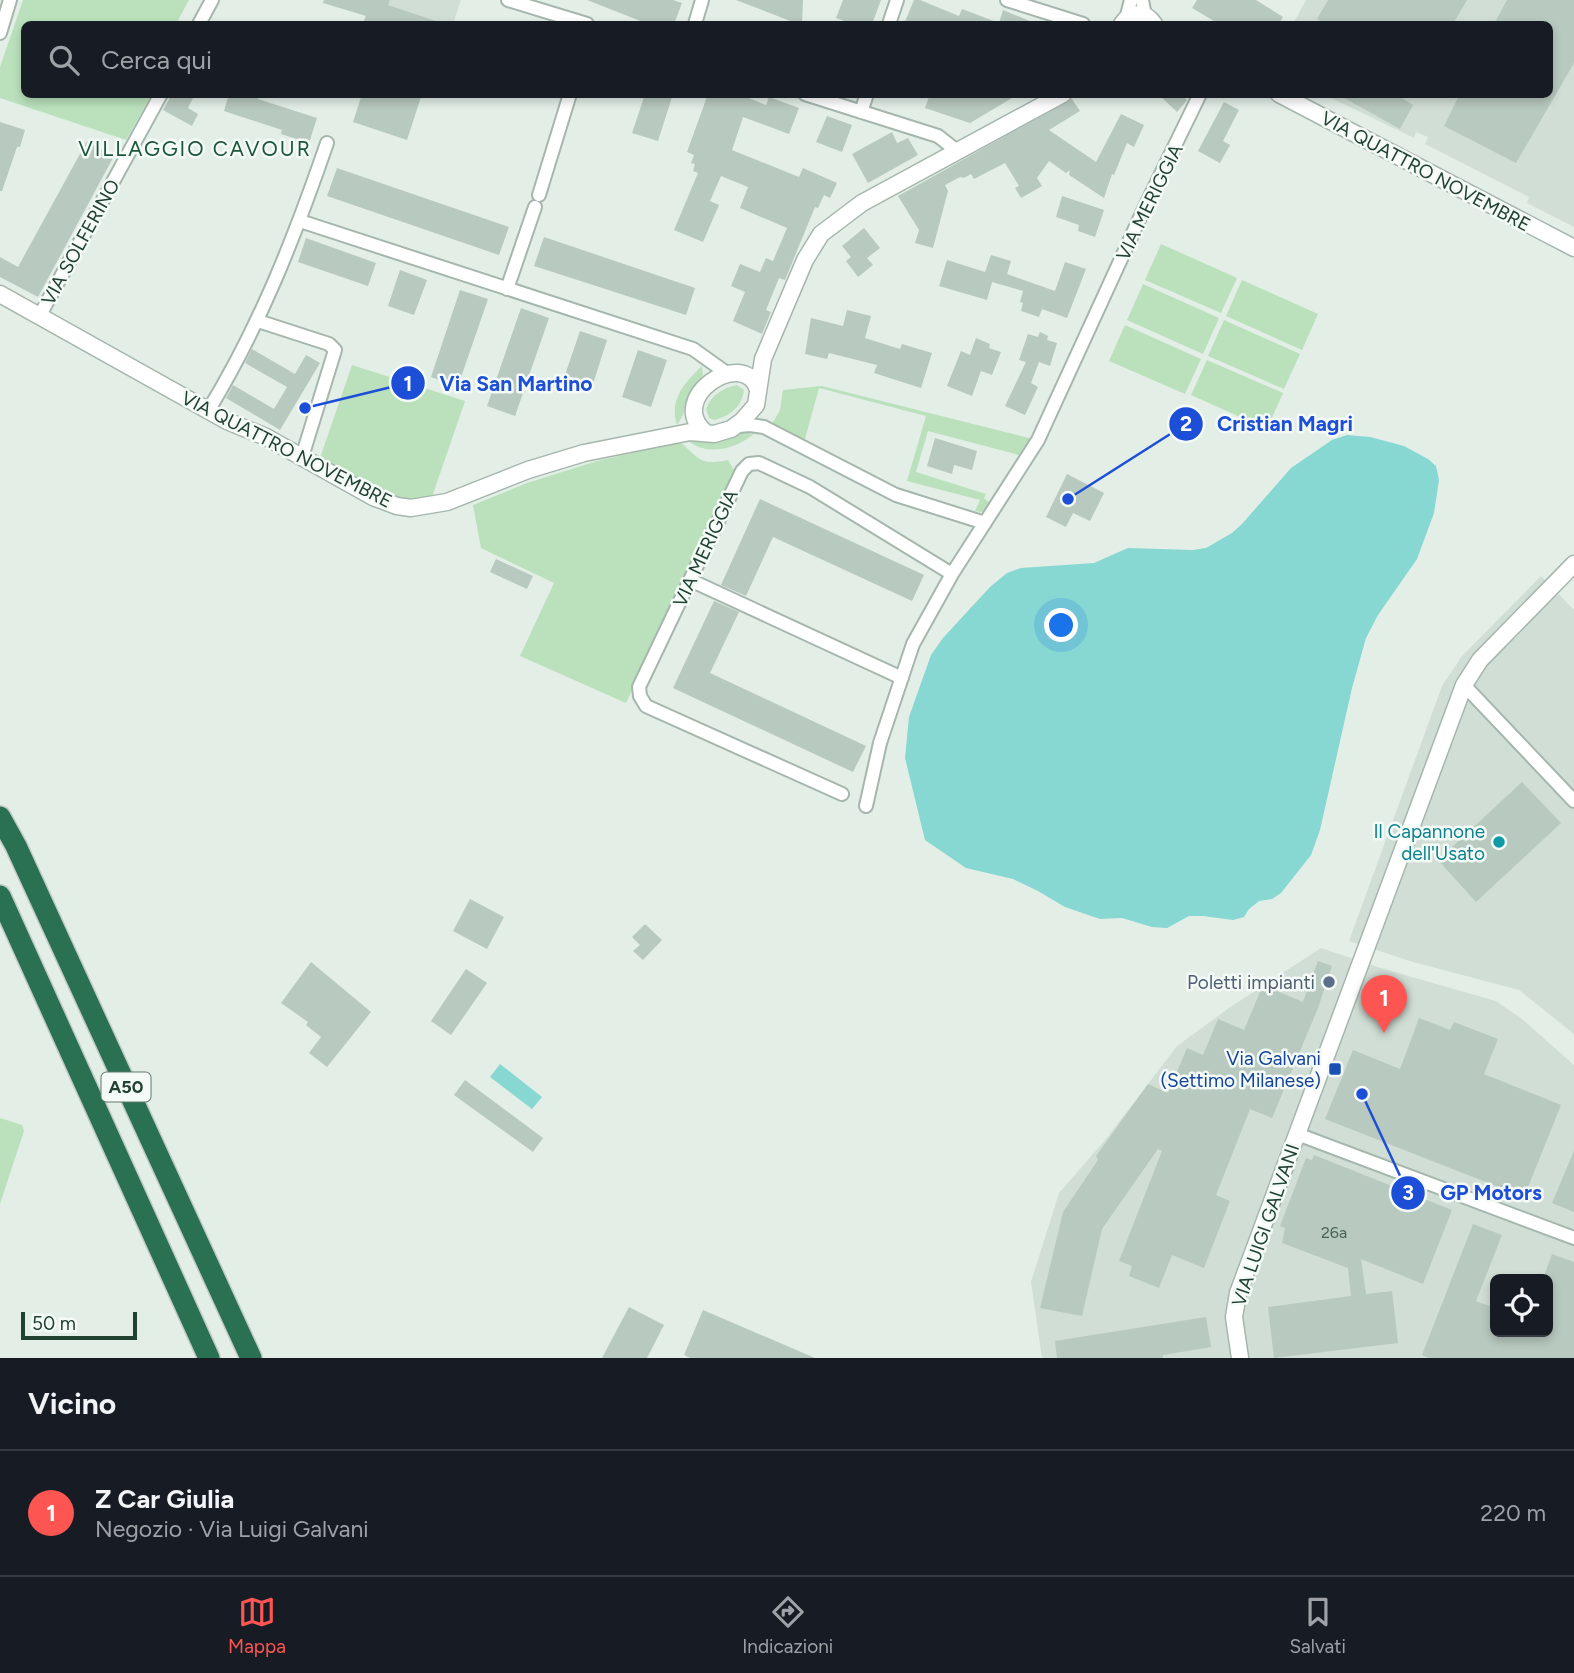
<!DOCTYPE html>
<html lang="it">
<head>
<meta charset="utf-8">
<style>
	body { margin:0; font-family:Figtree,sans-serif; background:#242831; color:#f1f3f6 }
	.controls { position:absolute; right:21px; bottom:21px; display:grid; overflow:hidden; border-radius:10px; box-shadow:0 4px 10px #0003 }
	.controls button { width:63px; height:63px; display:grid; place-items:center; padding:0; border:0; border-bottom:2px solid #363941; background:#171b24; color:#f1f3f6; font:35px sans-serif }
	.scale { position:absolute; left:21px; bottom:18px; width:116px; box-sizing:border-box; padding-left:7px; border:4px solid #214131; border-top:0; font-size:19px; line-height:24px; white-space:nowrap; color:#214131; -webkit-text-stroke:5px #f4faf6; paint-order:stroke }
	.you { position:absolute; left:1062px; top:626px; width:24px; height:24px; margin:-18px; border:5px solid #fff; border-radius:50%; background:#1a73e8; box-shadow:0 0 0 10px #1a73e833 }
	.badge { display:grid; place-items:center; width:46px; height:46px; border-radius:50%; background:#fd5652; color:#fff; font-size:23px; font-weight:700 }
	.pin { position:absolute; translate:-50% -58px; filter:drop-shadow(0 2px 4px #0008) }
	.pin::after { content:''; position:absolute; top:37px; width:24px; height:21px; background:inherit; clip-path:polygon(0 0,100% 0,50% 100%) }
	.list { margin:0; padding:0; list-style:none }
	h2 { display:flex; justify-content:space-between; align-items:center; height:91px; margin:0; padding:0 28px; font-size:30px }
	h2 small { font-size:23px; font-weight:400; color:#9ea1a6 }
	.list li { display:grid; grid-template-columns:46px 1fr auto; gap:21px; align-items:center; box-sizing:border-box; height:126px; padding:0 28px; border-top:2px solid #363941 }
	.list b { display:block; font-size:26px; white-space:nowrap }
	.list p { margin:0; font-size:23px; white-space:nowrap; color:#9ea1a6 }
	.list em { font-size:23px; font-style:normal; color:#9ea1a6 }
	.icon { flex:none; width:38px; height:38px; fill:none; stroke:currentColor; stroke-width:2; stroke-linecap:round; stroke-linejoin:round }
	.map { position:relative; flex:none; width:1574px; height:1358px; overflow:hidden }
	.search { position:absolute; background:#171b24; box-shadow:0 4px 10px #0003; left:21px; right:21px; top:21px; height:77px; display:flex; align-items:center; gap:18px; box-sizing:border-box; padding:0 24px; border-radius:10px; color:#9ea1a6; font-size:26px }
	.sheet { height:217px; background:#171b24 }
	nav { display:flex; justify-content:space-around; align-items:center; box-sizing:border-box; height:98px; border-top:2px solid #363941; background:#171b24; font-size:19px; color:#9ea1a6 }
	nav a { display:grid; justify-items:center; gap:4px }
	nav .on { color:#fd5652 }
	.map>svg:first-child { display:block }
	.built { fill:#d1ded5; fill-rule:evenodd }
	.green { fill:#bae1bc }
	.water { fill:#87d7d2 }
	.building { fill:#b8c9bf }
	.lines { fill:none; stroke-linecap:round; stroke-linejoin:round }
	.minor-casing { stroke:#a5b7ad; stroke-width:16 }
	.tertiary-casing { stroke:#a5b7ad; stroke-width:19 }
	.motorway-casing { stroke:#c1cac5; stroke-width:24 }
	.minor { stroke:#fff; stroke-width:12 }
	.tertiary { stroke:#fff; stroke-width:16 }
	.motorway { stroke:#2a7052; stroke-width:21 }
	.culture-dot { fill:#0f9aa8; stroke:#f4faf6; stroke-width:2.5 }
	.service-dot { fill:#5c6f8a; stroke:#f4faf6; stroke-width:2.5 }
	.transit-dot { fill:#1a4fb4; stroke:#f4faf6; stroke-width:2.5 }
	.labels { text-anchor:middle; stroke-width:5; stroke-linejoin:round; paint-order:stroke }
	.number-label { font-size:16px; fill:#476354 }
	.shield { fill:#f4faf6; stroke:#60786c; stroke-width:2 }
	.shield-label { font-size:18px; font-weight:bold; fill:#214131 }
	.street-label { font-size:19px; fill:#214131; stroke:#f4faf6 }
	.culture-label { font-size:19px; fill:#0d838f; stroke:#f4faf6; text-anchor:end }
	.service-label { font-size:19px; fill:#4e5e75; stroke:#f4faf6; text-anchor:end }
	.transit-label { font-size:19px; fill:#164399; stroke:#f4faf6; text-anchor:end }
	.neighbourhood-label { font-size:21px; letter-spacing:2px; fill:#1b553a; stroke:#f4faf6 }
	.leader { fill:none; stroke:#1d4ed8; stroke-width:2.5 }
	.callout-dot { fill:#1d4ed8; stroke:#f4faf6; stroke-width:2.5 }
	.mark-label { font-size:21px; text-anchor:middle; font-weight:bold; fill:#fff }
	.callout-label { font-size:21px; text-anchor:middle; font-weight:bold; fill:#1d4ed8; stroke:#f4faf6; stroke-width:5; stroke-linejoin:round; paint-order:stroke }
</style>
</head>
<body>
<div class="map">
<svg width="1574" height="1358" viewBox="0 0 1574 1358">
	<rect width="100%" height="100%" fill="#e3eee7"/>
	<path class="built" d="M371,0H461L453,24H363Z
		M1306,0H1574V227L1527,203L1529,197L1425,144L1428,137L1416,132L1414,138L1325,95L1550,94V24H1293Z
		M1541,576L1574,610V1034L1519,990L1413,962L1349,941L1442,686L1462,656Z
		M1321,948L1384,969L1496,1001L1522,1019L1574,1065V1358H1042L1031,1282L1059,1193L1106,1139L1177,1046L1229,1008ZM1495,1279H1548V1332H1495Z"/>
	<path class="green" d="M23,0H189L176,24H24V94L151,95L126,140L0,98V67Z
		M1161,244L1237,278L1221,313L1145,280Z
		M1242,280L1318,314L1302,350L1226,316Z
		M1143,284L1219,318L1203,354L1127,320Z
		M1224,320L1300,354L1284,389L1208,356Z
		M1125,325L1201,359L1185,394L1109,361Z
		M1207,360L1283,393L1267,429L1191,395Z
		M352,365L465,401L432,497L405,499L386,493L320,458Z
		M702,366L703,375L687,400L683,415L677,425C669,400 684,383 702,366Z
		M737,385L744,390C742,407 730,416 714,420L709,418L706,409C711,395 723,388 737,385Z
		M822,386L1033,439L1023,456L928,431L916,472L986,494L984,498L993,506L987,513L975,511L980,500L907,481L926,416L819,388L805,439L781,431L771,426L780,410L783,390Z
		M742,432L754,434C735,449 707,457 687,440Z
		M680,442C700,459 700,466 728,460L735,472L626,703L520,656L554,583L481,548L473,505L527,483L597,461Z
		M0,1118L22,1125L24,1131L0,1204Z"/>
	<path class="water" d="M1347,435L1370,437L1404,446L1428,459L1436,466L1439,480L1434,513L1417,559L1378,615L1366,638L1352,688L1320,830L1311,855L1281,893L1272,899L1259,901L1249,909L1244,917L1233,920L1203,916H1189L1167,928L1152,927L1122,918L1100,919L1065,907L1038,891L1013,879L966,868L925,840L905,758L909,717L931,655L943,638L990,587L1007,573L1021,568L1094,563L1128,548L1193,550L1206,548L1232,533L1242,524L1291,468L1332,440Z
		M500,1064L542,1097L532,1109L490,1077Z"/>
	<path class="building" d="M324,0H390L388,5L439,22L438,24H363L366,16L323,3Z
		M587,0H673L682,3L674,24H648Z
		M736,0H803L802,24H798Z
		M843,0H881L872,24H853L836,18Z
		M914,0H920L959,16L962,9L999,23L1003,10L1037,24H904Z
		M1197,0H1256L1283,17L1279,24H1219L1192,8Z
		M1328,0H1467L1453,24H1326L1317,19Z
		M1507,0H1574V63L1516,163L1444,126L1460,94H1550V24H1494Z
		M172,94H195L188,108L198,114L192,126L163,110Z
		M229,94H259L258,99L317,118L309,143L281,134L282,130L224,111Z
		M362,94H422L407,140L353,122Z
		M645,94H673L658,141L632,133Z
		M708,94H739L766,105L769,97L799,108L789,134L743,117L732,150L799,177L803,168L837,183L830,198L824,195L818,208L815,207L785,280L779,278L766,310L771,312L762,334L733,321L745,292L731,286L740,264L760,272L766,258L773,261L787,228L740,208L748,187L721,176L710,201L719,205L703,242L674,230L698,173L693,171L695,164L691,163L694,155L687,152Z
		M930,94H1019L970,123L925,108Z
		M1158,94H1180L1187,100L1177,112Z
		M1337,94H1395L1413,105L1400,129Z
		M1072,99L1080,111L1049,130L1096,162L1121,114L1144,125L1134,147L1127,143L1114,175L1112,174L1104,198L1069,175L1070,170L1066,173L1049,161L1037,178L1042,186L1021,198L1015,188L1019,186L1005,163L974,179L971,174L964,178L960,177L945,185L948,191L933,248L915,243L919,230L898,196Z
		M1224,102L1239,110L1223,141L1230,145L1220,163L1198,151Z
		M827,116L852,125L842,152L816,142Z
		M0,122L25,130L20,147H17L2,191H0Z
		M892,132L897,143L908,138L918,155L868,183L852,154Z
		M87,141L114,156L38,297L0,277V257L18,267Z
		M337,168L509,227L499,255L327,196Z
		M1062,196L1104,210L1095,237L1078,231L1079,225L1056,217Z
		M864,228L880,248L867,258L873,265L858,277L846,261L851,257L842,246Z
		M544,237L695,288L686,315L534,266Z
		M306,238L376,263L368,286L298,262Z
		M991,255L1011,261L1007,274L1055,291L1065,262L1086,269L1067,318L1042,309L1039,317L1021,311L1023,303L1020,302L1023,291L992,282L987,300L939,286L947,260L985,272Z
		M400,270L427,280L414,315L388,306Z
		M460,290L488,299L458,386L431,377Z
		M521,308L549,318L515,416L487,406Z
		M847,310L871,316L865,338L900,349L902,344L932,353L921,388L874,373L877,365L829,353L827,359L805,354L811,318L843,326Z
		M580,331L607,340L593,384L565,375Z
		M1040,332L1048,336L1047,340L1057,343L1050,366L1039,362L1031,383L1038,387L1025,415L1005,406L1026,362L1019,360L1028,334L1038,337Z
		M976,338L990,344L989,348L1001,352L992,375L981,371L972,396L947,386L961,351L970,355Z
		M252,349L295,374L306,355L320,363L280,430L226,398L233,385L274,409L287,387L245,363Z
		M638,350L667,360L651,407L622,397Z
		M935,438L977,451L972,470L954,465L952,474L927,466Z
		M1067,474L1104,493L1090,521L1073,513L1066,527L1046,517Z
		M760,499L924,575L912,601L773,537L746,596L721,585Z
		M496,559L533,576L527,589L490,572Z
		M714,601L739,612L710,673L866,746L853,772L673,688Z
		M1522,782L1561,823L1476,902L1438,860Z
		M470,899L504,917L487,949L453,931Z
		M645,924L662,940L643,960L633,951L640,945L632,937Z
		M1318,961L1332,966L1318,1008L1272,1118L1250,1109L1216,1195L1230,1201L1204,1268L1172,1255L1159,1288L1129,1276L1132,1266L1119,1261L1162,1151L1158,1149L1102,1229L1082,1316L1040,1308L1063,1212L1098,1160L1096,1156L1148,1084L1168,1093L1187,1048L1203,1055L1218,1019L1244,1030L1263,985L1303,1002Z
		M311,962L371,1012L327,1067L309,1053L321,1037L306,1025L308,1022L281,1003Z
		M466,969L487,983L451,1035L431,1021Z
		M1419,1018L1450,1030L1454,1022L1498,1039L1484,1074L1561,1105L1524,1197L1325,1119L1353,1050L1400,1069Z
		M465,1080L543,1138L533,1152L454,1095Z
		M1574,1151V1212L1552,1203Z
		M1314,1155L1452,1210L1423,1284L1361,1259L1366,1294L1392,1291L1398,1343L1274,1358L1268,1307L1351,1296L1348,1268L1282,1243L1285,1228L1280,1226L1306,1158L1312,1160Z
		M1473,1224L1502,1235L1476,1301L1495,1308V1332H1548V1279H1543L1552,1254L1574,1262V1358H1429L1422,1355Z
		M629,1307L664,1325L647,1358H602Z
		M703,1310L815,1358H690L684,1355Z
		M1206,1317L1211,1347L1163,1355V1358H1057L1055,1341Z"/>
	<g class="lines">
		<defs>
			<path id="minor" d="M508,0L587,24
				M1007,0L1083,24
				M1142,0L1145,16
				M1126,19L1131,0
				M199,24L212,0
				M695,24L702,0
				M889,24L897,0
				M0,33L10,0
				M805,94L938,136L957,151
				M861,112L867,94
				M539,195L570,94
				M300,221L693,349L728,374
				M507,289L535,207
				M40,315L161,94
				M258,321L329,344L335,350L302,457
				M208,411C260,326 295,236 327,143
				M738,426L750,425L764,427L896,495L985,523
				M690,580L902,678
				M1464,685L1574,801
				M842,794L646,706L640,696L639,687L742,471L749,464L759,463L810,487L952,574L1038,440L1143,211L1200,94
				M866,806L880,743L913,644L952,574
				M1297,1134L1574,1238"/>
			<path id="tertiary" d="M1122,24C1131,11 1145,11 1154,24
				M1279,94L1574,248
				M0,294L227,421L266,437L373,497L397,506L411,508L447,502L528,470L584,453L690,432L714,434L731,429L742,421L756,405L763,359L805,260L821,234L862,203L1063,94
				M706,433C664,399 743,346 758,389
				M1240,1358L1234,1317L1238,1293L1464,685L1480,660L1574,564"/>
			<path id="motorway" d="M0,817L16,846L251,1358
				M0,896L209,1358"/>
		</defs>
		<use href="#minor" class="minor-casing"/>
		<use href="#tertiary" class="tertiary-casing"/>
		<use href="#motorway" class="motorway-casing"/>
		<use href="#minor" class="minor"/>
		<use href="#tertiary" class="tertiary"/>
		<use href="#motorway" class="motorway"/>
	</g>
	<circle class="culture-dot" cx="1499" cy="842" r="7"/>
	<circle class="service-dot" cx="1329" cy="982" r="7"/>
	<rect class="transit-dot" x="1328" y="1062" width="14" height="14" rx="3.5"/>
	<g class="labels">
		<g class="number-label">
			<text x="1334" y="1238">26a</text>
		</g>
		<rect class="shield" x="101.5" y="1072.5" width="49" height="29" rx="5"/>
		<g class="shield-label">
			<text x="126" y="1093">A50</text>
		</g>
		<g class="street-label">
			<text transform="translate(1426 171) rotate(28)" y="7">VIA QUATTRO NOVEMBRE</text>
			<text transform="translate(1149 202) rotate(-64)" y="7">VIA MERIGGIA</text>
			<text transform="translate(80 242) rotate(-61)" y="7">VIA SOLFERINO</text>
			<text transform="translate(287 449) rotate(27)" y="7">VIA QUATTRO NOVEMBRE</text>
			<text transform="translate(705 548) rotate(-65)" y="7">VIA MERIGGIA</text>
			<text transform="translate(1265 1225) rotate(-71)" y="7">VIA LUIGI GALVANI</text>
		</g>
		<g class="culture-label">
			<text x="1485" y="838">Il Capannone<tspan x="1485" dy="22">dell'Usato</tspan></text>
		</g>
		<g class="service-label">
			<text x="1315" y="989">Poletti impianti</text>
		</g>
		<g class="transit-label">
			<text x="1321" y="1065">Via Galvani<tspan x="1321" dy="22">(Settimo Milanese)</tspan></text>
		</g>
		<g class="neighbourhood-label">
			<text x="195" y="156">VILLAGGIO CAVOUR</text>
		</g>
	</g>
	<path class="leader" d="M305 408L408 383M1068 499L1186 424M1362 1094L1408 1193"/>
	<g class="callout-dot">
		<circle cx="305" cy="408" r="7"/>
		<circle cx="1068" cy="499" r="7"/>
		<circle cx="1362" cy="1094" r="7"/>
		<circle cx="408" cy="383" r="18"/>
		<circle cx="1186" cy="424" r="18"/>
		<circle cx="1408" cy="1193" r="18"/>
	</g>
	<g class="mark-label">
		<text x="408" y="391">1</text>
		<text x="1186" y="431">2</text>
		<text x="1408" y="1200">3</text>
	</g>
	<g class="callout-label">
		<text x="516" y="391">Via San Martino</text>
		<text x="1285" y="431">Cristian Magri</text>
		<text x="1491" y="1200">GP Motors</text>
	</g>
</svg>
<div class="controls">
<button><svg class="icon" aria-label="locate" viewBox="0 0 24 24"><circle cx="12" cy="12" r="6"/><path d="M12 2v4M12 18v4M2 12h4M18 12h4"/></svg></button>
</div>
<div class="scale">50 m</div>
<div class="you"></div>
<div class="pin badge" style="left:1384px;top:1033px">1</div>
<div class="search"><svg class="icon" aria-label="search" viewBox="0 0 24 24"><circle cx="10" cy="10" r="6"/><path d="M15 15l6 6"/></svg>Cerca qui</div>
</div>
<section class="sheet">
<h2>Vicino<small></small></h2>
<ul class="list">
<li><span class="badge">1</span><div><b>Z Car Giulia</b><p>Negozio · Via Luigi Galvani</p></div><em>220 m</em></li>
</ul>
</section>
<nav>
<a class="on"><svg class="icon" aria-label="map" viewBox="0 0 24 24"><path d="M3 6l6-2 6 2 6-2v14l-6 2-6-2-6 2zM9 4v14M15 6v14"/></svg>Mappa</a>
<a><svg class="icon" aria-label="directions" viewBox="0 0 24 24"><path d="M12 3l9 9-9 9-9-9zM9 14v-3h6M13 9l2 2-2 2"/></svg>Indicazioni</a>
<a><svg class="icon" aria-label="saved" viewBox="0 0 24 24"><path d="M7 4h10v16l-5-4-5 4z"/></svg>Salvati</a>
</nav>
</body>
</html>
